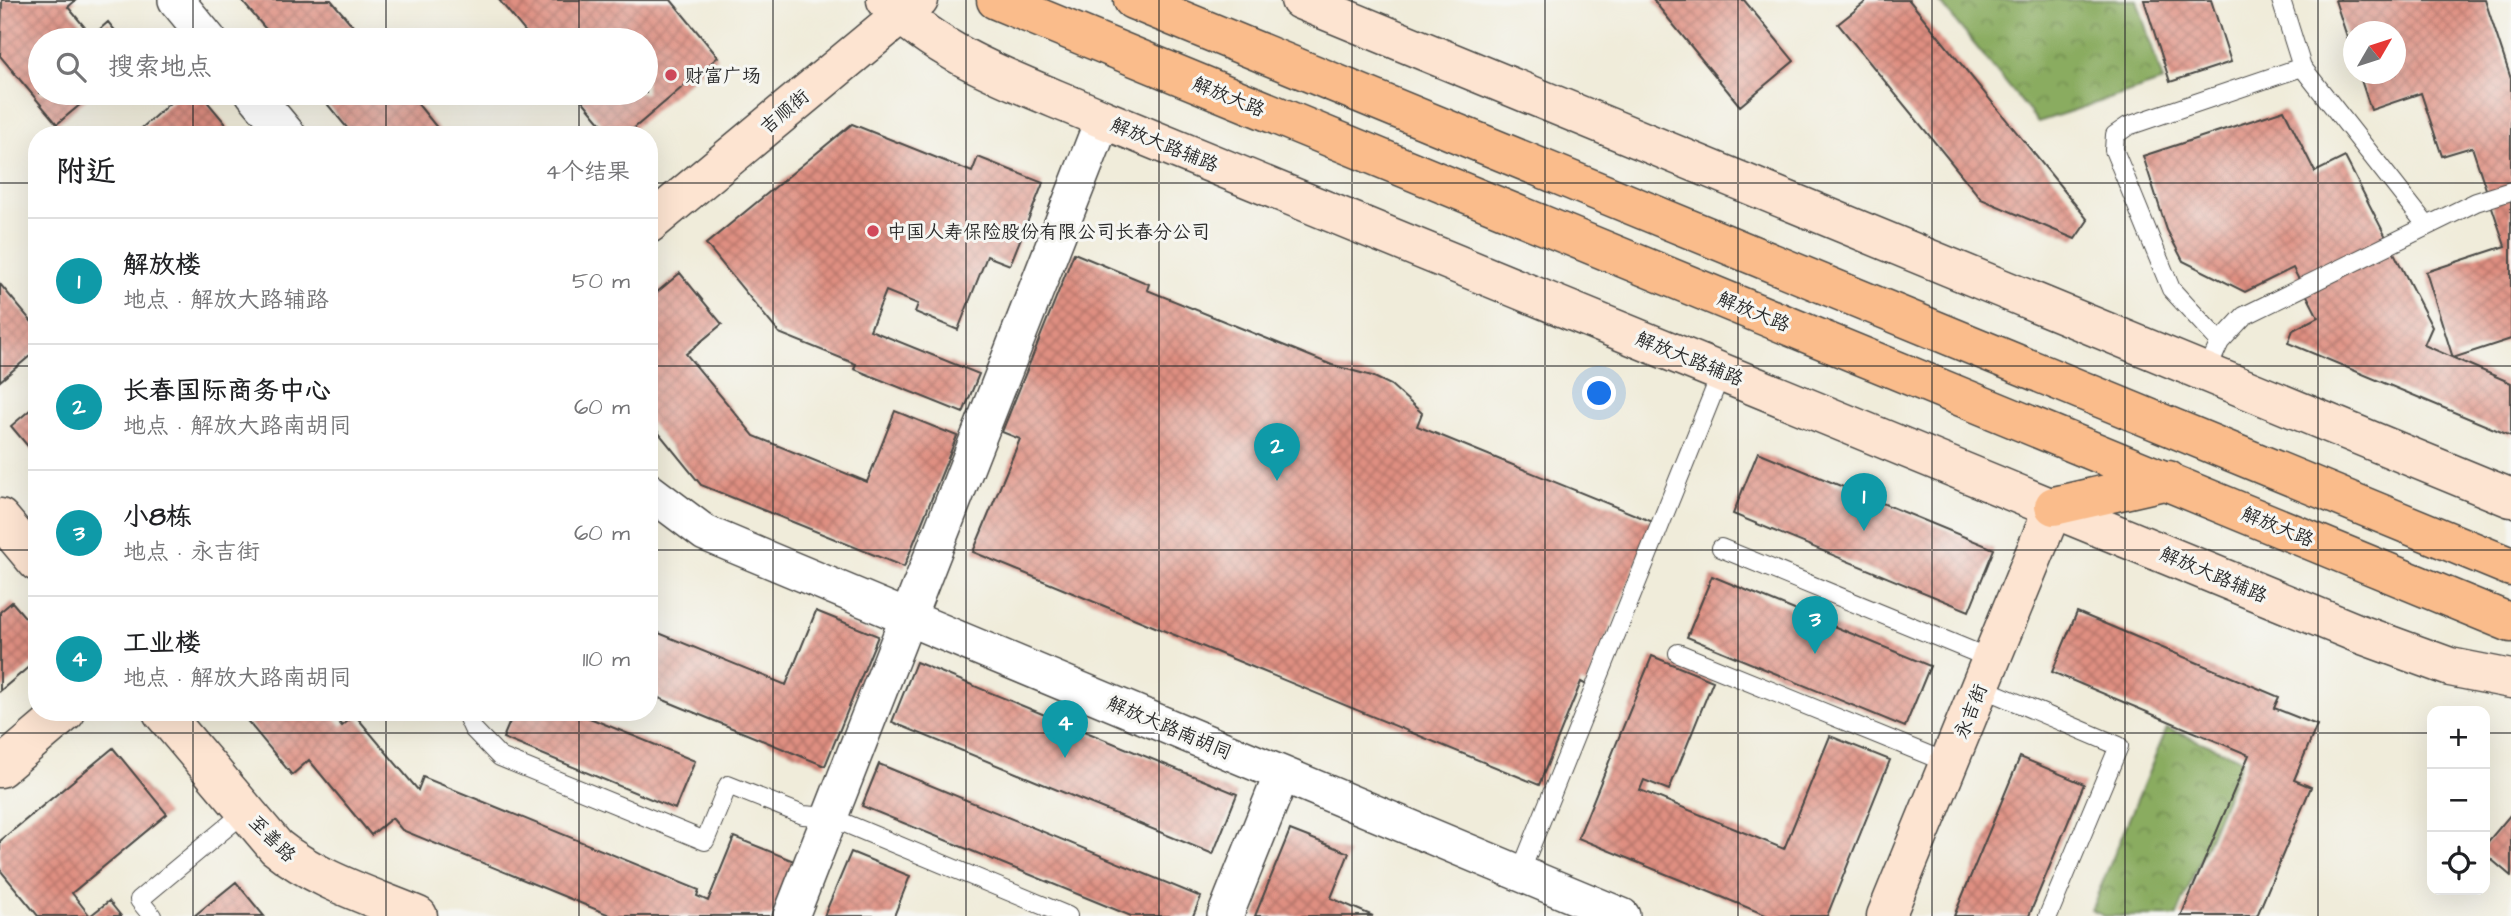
<!DOCTYPE html>
<html lang="zh">
<head>
<meta charset="utf-8">
<style>
	body { margin:0; font-family:"Architects Daughter","LXGW WenKai TC",sans-serif; background:#f6f6f6; color:#202124 }
	.controls { position:absolute; right:21px; bottom:21px; display:grid; overflow:hidden; border-radius:14px; box-shadow:0 7px 28px #0002 }
	.controls button { width:63px; height:63px; display:grid; place-items:center; padding:0; border:0; border-bottom:2px solid #e0e0e0; background:#fff; color:#202124; font:35px sans-serif }
	.compass { position:absolute; left:2343px; top:21px; width:63px; height:63px; border-radius:50%; background:#fff; box-shadow:0 7px 28px #0002; rotate:51deg }
	.you { position:absolute; left:1600px; top:394px; width:24px; height:24px; margin:-18px; border:5px solid #fff; border-radius:50%; background:#1a73e8; box-shadow:0 0 0 10px #1a73e833 }
	.badge { display:grid; place-items:center; width:46px; height:46px; border-radius:50%; background:#0b8043; color:#fff; font-size:23px; font-weight:700 }
	.pin { position:absolute; translate:-50% -58px; filter:drop-shadow(0 2px 4px #0008) }
	.pin::after { content:''; position:absolute; top:37px; width:24px; height:21px; background:inherit; clip-path:polygon(0 0,100% 0,50% 100%) }
	.list { margin:0; padding:0; list-style:none }
	h2 { display:flex; justify-content:space-between; align-items:center; height:91px; margin:0; padding:0 28px; font-size:30px }
	h2 small { font-size:23px; font-weight:400; color:#757577 }
	.list li { display:grid; grid-template-columns:46px 1fr auto; gap:21px; align-items:center; box-sizing:border-box; height:126px; padding:0 28px; border-top:2px solid #e0e0e0 }
	.list b { display:block; font-size:26px; white-space:nowrap }
	.list p { margin:0; font-size:23px; white-space:nowrap; color:#757577 }
	.list em { font-size:23px; font-style:normal; color:#757577 }
	.icon { flex:none; width:38px; height:38px; fill:none; stroke:currentColor; stroke-width:2; stroke-linecap:round; stroke-linejoin:round }
	.map { position:relative; flex:none; width:2511px; height:916px; overflow:hidden }
	.search { position:absolute; background:#fff; box-shadow:0 7px 28px #0002; left:28px; top:28px; width:630px; height:77px; display:flex; align-items:center; gap:18px; box-sizing:border-box; padding:0 24px; border-radius:38px; color:#757577; font-size:26px }
	.panel { position:absolute; background:#fff; box-shadow:0 7px 28px #0002; left:28px; top:126px; width:630px; height:595px; border-radius:28px }
	.map>svg:first-child { display:block }
	.forest { fill:url(#forest-crowns); stroke:#5a6c46; stroke-width:2 }
	.building { fill:url(#building-cross-hatch) }
	.lines { fill:none; stroke-linecap:round; stroke-linejoin:round }
	.lane-casing { stroke:#494845; stroke-width:20 }
	.street-casing { stroke:#494845; stroke-width:38 }
	.secondary-casing { stroke:#494845; stroke-width:41 }
	.primary-casing { stroke:#494845; stroke-width:41 }
	.lane { stroke:#fff; stroke-width:18 }
	.street { stroke:#fff; stroke-width:35 }
	.secondary { stroke:#fde4d1; stroke-width:38 }
	.primary { stroke:#fabc8b; stroke-width:38 }
	.grid { fill:none; stroke:#2b2b2b; stroke-width:2; stroke-opacity:0.55 }
	.poi-dot { fill:#d1495b; stroke:#f6f6f2; stroke-width:2.5 }
	.labels { text-anchor:middle; stroke-width:6; stroke-linejoin:round; paint-order:stroke }
	.poi-label { font-size:19px; fill:#2b2b2b; stroke:#f6f6f2; text-anchor:start }
	.street-label { font-size:19px; fill:#2b2b2b; stroke:#f6f6f2 }
</style>
</head>
<body>
<div class="map">
<svg width="2511" height="916" viewBox="0 0 2511 916">
	<defs>
		<pattern id="forest-crowns" width="20" height="18" patternUnits="userSpaceOnUse" patternTransform="scale(1.75)"><rect width="20" height="18" fill="#8aac60"/><path d="M2 6a3 3 0 1 1 6 0M12 15a3 3 0 1 1 6 0" fill="none" stroke="#718c4f"/></pattern>
		<pattern id="building-cross-hatch" width="8" height="8" patternUnits="userSpaceOnUse" patternTransform="scale(1.75)"><rect width="8" height="8" fill="#df8f81"/><path d="M0 0l8 8M0 8l8-8" fill="none" stroke="#b5756a"/></pattern>
	</defs>
	<rect width="100%" height="100%" fill="#f6f6f2"/>
	<filter id="ink" filterUnits="userSpaceOnUse"><feTurbulence type="fractalNoise" baseFrequency=".0143" numOctaves="2"/><feDisplacementMap in="SourceGraphic" scale="14" xChannelSelector="R" yChannelSelector="G"/><feConvolveMatrix kernelMatrix="1 2 1 2 8 2 1 2 1" color-interpolation-filters="sRGB"/></filter>
	<filter id="wash" filterUnits="userSpaceOnUse"><feTurbulence type="fractalNoise" baseFrequency=".00686" numOctaves="4" result="noise"/><feDisplacementMap in="SourceGraphic" scale="28" xChannelSelector="R" yChannelSelector="G"/><feGaussianBlur stdDeviation="1.57" result="paint"/><feColorMatrix in="noise" values="0 0 0 0 0 0 0 0 0 0 0 0 0 0 0 0 0 1.4 0 .05"/><feComposite in="paint" operator="in"/></filter>
	<g filter="url(#wash)">
		<rect width="100%" height="100%" fill="#f0ecda"/>
		<path class="forest" d="M1938,0H2137L2163,81L2038,122Z
			M2167,728L2242,759L2177,916H2104L2091,910Z"/>
		<g id="blocks">
			<path class="building" d="M2,0H76L68,7L92,36L108,22L123,40H40V93H94L57,124L0,56Z
				M241,0H331L365,40H275Z
				M499,0H671L718,57L626,135H611L576,93H646V40H532Z
				M1653,0H1744L1794,61L1740,106Z
				M1868,0H1909L2088,220L2075,239L1981,199L1838,24Z
				M2144,0H2211L2231,62L2170,82Z
				M2335,0H2485L2511,79V339L2453,358L2426,272L2505,246L2472,147L2442,156L2421,93L2371,110L2359,74H2396V32H2354L2353,55Z
				M181,93H200L235,135H134Z
				M318,93H409L443,135H353Z
				M2284,110L2315,172L2345,157L2432,327L2424,345L2511,383V436L2288,343L2293,330L2318,317L2293,268L2245,292L2183,261L2167,230L2143,156Z
				M852,124L972,172L978,157L1043,183L1010,265L987,256L958,330L915,312L918,304L886,291L870,330L979,374L963,413L854,369L856,364L779,333L706,244Z
				M1074,253L1149,284L1147,290L1332,365L1372,376L1391,385L1422,413L1417,426L1653,522L1587,685L1581,682L1539,785L973,552L1020,439L1002,432Z
				M680,273L722,324L686,354L754,436L867,482L895,411L957,436L904,567L701,485L649,421V299Z
				M0,284L37,328V350L0,381Z
				M37,404V457L11,426Z
				M1758,452L1994,549L1969,611L1733,514Z
				M1712,576L1930,666L1905,727L1687,637Z
				M12,602L37,631V660L0,691V612Z
				M816,611L878,636L825,766L649,694V629L786,685Z
				M2077,612L2279,697L2274,708L2317,725L2294,780L2311,787L2257,916H2181L2249,755L2052,672Z
				M1652,656L1713,681L1669,790L1644,780L1640,790L1784,849L1830,736L1890,760L1827,916H1768L1578,838Z
				M916,662L1237,794L1213,854L892,722Z
				M240,712H330L342,726L355,715L418,790L423,777L699,890L697,896L708,901L734,837L794,861L772,916H612L402,830L392,818L371,835L309,760L292,775Z
				M514,712H575L695,761L675,809L503,738Z
				M113,748L167,814L72,893L90,916H38L0,870V841Z
				M2020,757L2084,784L2029,916H1954Z
				M879,764L1201,897L1193,916H1131L862,806Z
				M2511,814V876L2485,854V845Z
				M1290,830L1349,853L1331,898L1373,916H1255Z
				M851,852L910,876L894,916H824Z
				M236,882L264,916H194Z
				M109,901L121,916H90Z"/>
		</g>
	</g>
	<g filter="url(#ink)">
		<use href="#blocks" fill-opacity="0" stroke="#494845" stroke-width="2"/>
		<g class="lines">
			<defs>
				<path id="lane" d="M2281,0L2302,67L2427,226
					M2220,342L2171,289L2114,150L2115,135L2128,126L2302,67
					M2206,372L2220,342L2244,316L2476,202L2511,191
					M1721,548L1991,659
					M1678,653L1948,763
					M1980,687L2119,746L2048,916
					M465,712L473,729L500,757L705,841L728,785L803,815L830,817L1068,916
					M1520,873L1722,371
					M152,916L139,900L246,811"/>
				<path id="street" d="M176,0L209,40
					M253,93L288,135
					M649,491L705,533L1622,916
					M791,916L1103,119
					M1225,916L1282,774"/>
				<path id="secondary" d="M886,0C943,60 1029,86 1103,119L2357,633L2450,667L2511,679
					M1300,0L2511,498
					M649,224L919,0
					M0,518L37,562
					M162,712L276,847C317,880 370,896 418,916
					M0,768L66,712
					M1886,916L2054,506"/>
				<path id="primary" d="M996,0L2511,623
					M1133,0L2511,567
					M2054,506L2168,480"/>
			</defs>
			<use href="#lane" class="lane-casing"/>
			<use href="#street" class="street-casing"/>
			<use href="#secondary" class="secondary-casing"/>
			<use href="#primary" class="primary-casing"/>
			<use href="#lane" class="lane"/>
			<use href="#street" class="street"/>
			<use href="#secondary" class="secondary"/>
			<use href="#primary" class="primary"/>
		</g>
	</g>
	<path class="grid" d="M193,0V40M386,0V40M579,0V40M773,0V916M966,0V916M1159,0V916M1352,0V916M1545,0V916M1738,0V916M1932,0V916M2125,0V916M2318,0V916M193,93V135M386,93V135M579,93V135M0,183H37M649,183H2511M0,366H37M649,366H2511M0,550H37M649,550H2511M193,712V916M386,712V916M579,712V916M0,733H2432M2485,733H2511"/>
	<g class="poi-dot">
		<circle cx="671" cy="75" r="7"/>
		<circle cx="873" cy="231" r="7"/>
	</g>
	<g class="labels">
		<g class="poi-label">
			<text x="685" y="82">财富广场</text>
			<text x="887" y="238">中国人寿保险股份有限公司长春分公司</text>
		</g>
		<g class="street-label">
			<text transform="translate(1229 96) rotate(22)" y="7">解放大路</text>
			<text transform="translate(784 111) rotate(-40)" y="7">吉顺街</text>
			<text transform="translate(1165 144) rotate(22)" y="7">解放大路辅路</text>
			<text transform="translate(1754 311) rotate(22)" y="7">解放大路</text>
			<text transform="translate(1690 358) rotate(22)" y="7">解放大路辅路</text>
			<text transform="translate(2278 526) rotate(22)" y="7">解放大路</text>
			<text transform="translate(2214 574) rotate(23)" y="7">解放大路辅路</text>
			<text transform="translate(1970 711) rotate(-68)" y="7">永吉街</text>
			<text transform="translate(1170 727) rotate(23)" y="7">解放大路南胡同</text>
			<text transform="translate(273 838) rotate(45)" y="7">至善路</text>
		</g>
	</g>
</svg>
<div class="controls">
<button>+</button>
<button>−</button>
<button><svg class="icon" aria-label="locate" viewBox="0 0 24 24"><circle cx="12" cy="12" r="6"/><path d="M12 2v4M12 18v4M2 12h4M18 12h4"/></svg></button>
</div>
<svg class="compass" viewBox="-18 -18 36 36"><path d="M0-13l5 13h-10z" fill="#e53935"/><path d="M0 13l5-13h-10z" fill="#757577"/></svg>
<div class="you"></div>
<div class="pin badge" style="left:1864px;top:531px;background:#0f9aa8">1</div>
<div class="pin badge" style="left:1277px;top:481px;background:#0f9aa8">2</div>
<div class="pin badge" style="left:1815px;top:654px;background:#0f9aa8">3</div>
<div class="pin badge" style="left:1065px;top:758px;background:#0f9aa8">4</div>
<div class="search"><svg class="icon" aria-label="search" viewBox="0 0 24 24"><circle cx="10" cy="10" r="6"/><path d="M15 15l6 6"/></svg>搜索地点</div>
<section class="panel">
<h2>附近<small>4个结果</small></h2>
<ul class="list">
<li><span class="badge" style="background:#0f9aa8">1</span><div><b>解放楼</b><p>地点 · 解放大路辅路</p></div><em>50 m</em></li>
<li><span class="badge" style="background:#0f9aa8">2</span><div><b>长春国际商务中心</b><p>地点 · 解放大路南胡同</p></div><em>60 m</em></li>
<li><span class="badge" style="background:#0f9aa8">3</span><div><b>小8栋</b><p>地点 · 永吉街</p></div><em>60 m</em></li>
<li><span class="badge" style="background:#0f9aa8">4</span><div><b>工业楼</b><p>地点 · 解放大路南胡同</p></div><em>110 m</em></li>
</ul>
</section>
</div>
</body>
</html>
